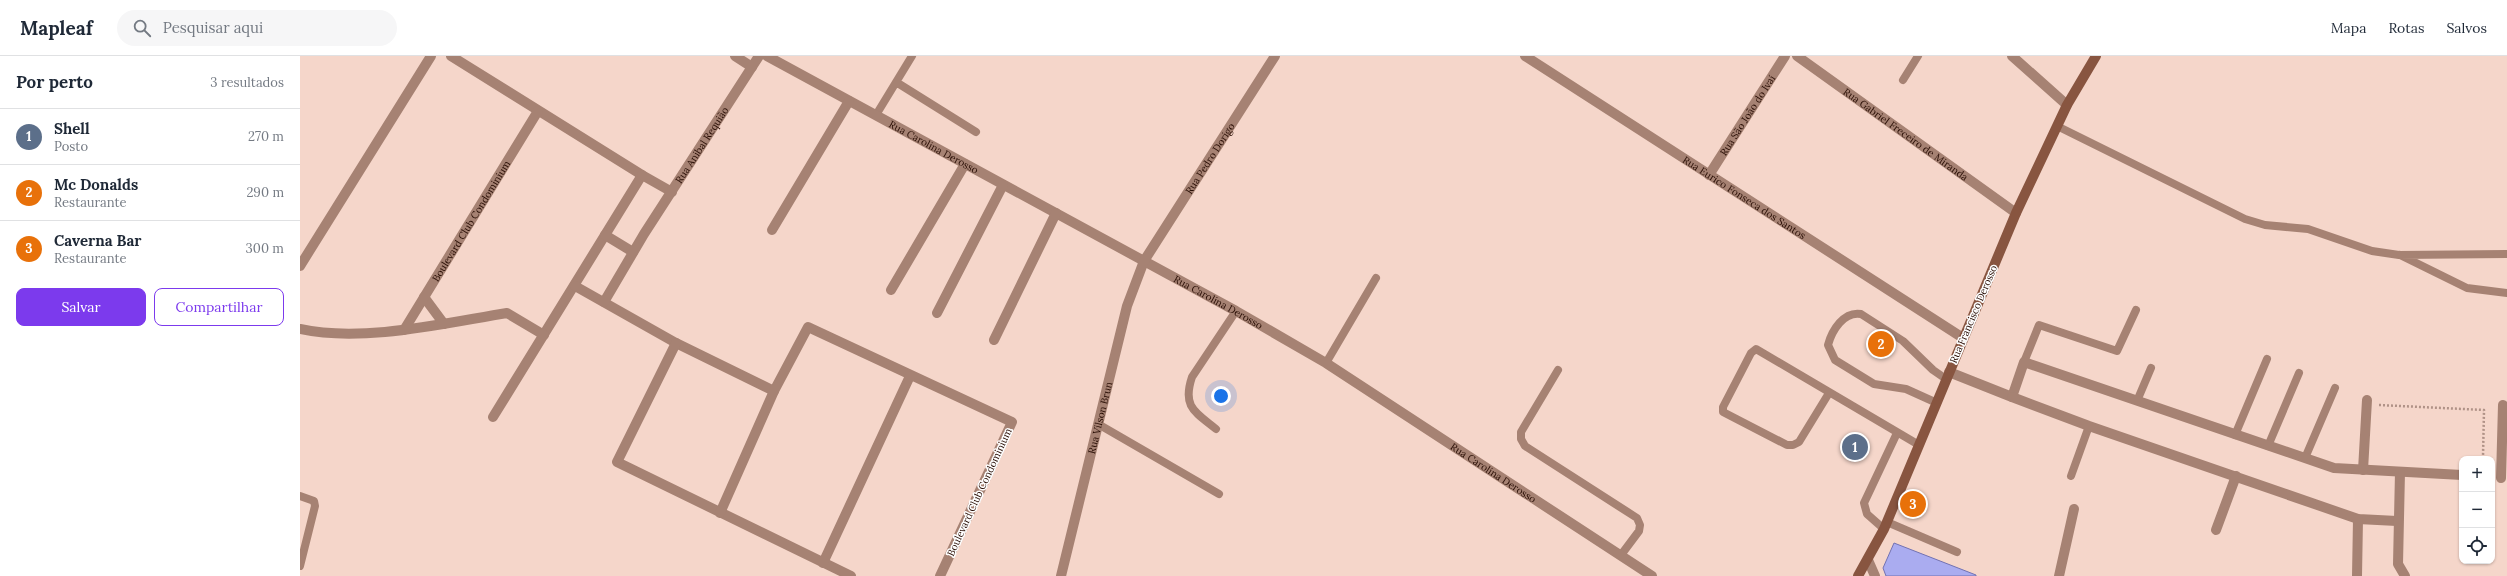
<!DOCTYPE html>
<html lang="pt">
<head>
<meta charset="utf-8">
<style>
	body { margin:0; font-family:Lora,serif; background:#f6f6f7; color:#1f2937 }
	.controls { position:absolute; right:12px; bottom:12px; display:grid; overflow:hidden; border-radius:8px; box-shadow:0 1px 3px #0004 }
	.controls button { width:36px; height:36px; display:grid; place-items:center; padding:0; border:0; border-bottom:1px solid #e0e1e3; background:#fff; color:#1f2937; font:20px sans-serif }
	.you { position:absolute; left:921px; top:340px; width:14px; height:14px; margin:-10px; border:3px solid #fff; border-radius:50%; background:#1a73e8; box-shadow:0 0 0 6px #1a73e833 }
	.badge { display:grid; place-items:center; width:26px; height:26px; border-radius:50%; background:#7c3aed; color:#fff; font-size:13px; font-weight:700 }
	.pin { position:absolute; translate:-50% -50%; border:2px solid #fff; box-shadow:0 1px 4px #0006 }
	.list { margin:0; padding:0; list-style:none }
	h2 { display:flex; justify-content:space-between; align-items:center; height:52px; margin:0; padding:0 16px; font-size:17px }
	h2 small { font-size:13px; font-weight:400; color:#747a83 }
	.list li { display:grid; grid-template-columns:26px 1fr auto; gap:12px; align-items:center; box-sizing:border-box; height:56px; padding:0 16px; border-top:1px solid #e0e1e3 }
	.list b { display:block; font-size:15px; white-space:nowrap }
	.list p { margin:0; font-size:13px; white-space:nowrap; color:#747a83 }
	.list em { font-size:13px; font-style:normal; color:#747a83 }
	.actions { display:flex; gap:8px; padding:12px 16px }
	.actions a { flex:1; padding:9px 0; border:1px solid #7c3aed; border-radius:8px; text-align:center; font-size:14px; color:#7c3aed }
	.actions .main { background:#7c3aed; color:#fff }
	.icon { flex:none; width:22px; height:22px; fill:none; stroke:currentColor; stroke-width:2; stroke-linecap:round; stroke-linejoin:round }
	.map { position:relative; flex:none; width:2207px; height:520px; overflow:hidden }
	header { display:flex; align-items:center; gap:24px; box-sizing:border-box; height:56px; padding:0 20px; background:#fff; border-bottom:1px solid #e0e1e3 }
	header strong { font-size:19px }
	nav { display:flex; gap:22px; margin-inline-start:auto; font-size:14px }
	.search { width:280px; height:36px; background:#f6f6f7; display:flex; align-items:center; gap:10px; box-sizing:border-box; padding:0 14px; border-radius:22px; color:#747a83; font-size:15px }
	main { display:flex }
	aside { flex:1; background:#fff }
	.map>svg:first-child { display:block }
	.building { fill:#aaacf0; stroke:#7272b2 }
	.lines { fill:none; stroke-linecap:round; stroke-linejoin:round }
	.path { stroke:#b09287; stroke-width:2.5; stroke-dasharray:2 2; stroke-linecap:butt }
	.service { stroke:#a68273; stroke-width:8 }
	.minor { stroke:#a68273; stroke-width:10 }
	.tertiary { stroke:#a68273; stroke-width:10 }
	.secondary { stroke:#885540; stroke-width:10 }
	.labels { text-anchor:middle; stroke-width:3; stroke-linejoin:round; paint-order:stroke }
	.street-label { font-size:10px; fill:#280d04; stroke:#fff }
</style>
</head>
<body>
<header>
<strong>Mapleaf</strong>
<div class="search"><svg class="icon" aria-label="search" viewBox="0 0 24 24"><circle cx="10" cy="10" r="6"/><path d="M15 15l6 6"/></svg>Pesquisar aqui</div>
<nav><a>Mapa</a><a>Rotas</a><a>Salvos</a></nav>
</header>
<main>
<aside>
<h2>Por perto<small>3 resultados</small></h2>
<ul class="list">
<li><span class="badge" style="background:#5c6f8a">1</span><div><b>Shell</b><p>Posto</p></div><em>270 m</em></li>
<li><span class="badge" style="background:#e8710a">2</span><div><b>Mc Donalds</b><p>Restaurante</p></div><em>290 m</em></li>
<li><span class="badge" style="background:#e8710a">3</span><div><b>Caverna Bar</b><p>Restaurante</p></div><em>300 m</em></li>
</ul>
<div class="actions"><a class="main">Salvar</a><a>Compartilhar</a></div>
</aside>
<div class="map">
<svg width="2207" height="520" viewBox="0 0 2207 520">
	<rect width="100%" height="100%" fill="#f5d6ca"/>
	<path class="building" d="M1594,487L1676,519V520H1586L1583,512Z"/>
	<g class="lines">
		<path class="path" d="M2079,349L2184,354L2183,400"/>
		<path class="service" d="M1603,24L1618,0
			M596,26L676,76
			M576,59L612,0
			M1757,70L1945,163L1965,169L2008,173L2072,195L2099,199L2207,198
			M2100,199L2167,232L2207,237
			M1724,306L1739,269L1817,295L1836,254
			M1026,307L1076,222
			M1258,314L1221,376V383L1225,390L1337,462L1340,469L1339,475L1321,499
			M1529,337L1499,386L1493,389H1487L1423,356V351L1451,297L1456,293L1619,389
			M1837,345L1851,312
			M1637,347L1606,333L1574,328L1535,304L1528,289C1532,274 1544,255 1561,258L1603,285L1633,314L1646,323
			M798,368L919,438
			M916,373C895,356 882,351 892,321L936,255
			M1935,379L1967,303
			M1968,390L1999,317
			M2005,402L2035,332
			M1771,420L1789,370
			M0,440L14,445L15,450L0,510
			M1587,466L1657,496
			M1584,473L1567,458L1564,447L1597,377"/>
		<g class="minor">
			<path d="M151,0L342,119L193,361"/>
			<path d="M435,0L452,11"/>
			<path id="s1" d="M467,0L936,255L1026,307L1352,520"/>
			<path id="s2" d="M1225,0L1663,282"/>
			<path d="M1712,0L1767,49"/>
			<path d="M342,119L372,136"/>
			<path id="s3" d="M1409,119L1485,0"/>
			<path d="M472,174L549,45"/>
			<path d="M305,179L333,196"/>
			<path d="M0,210L131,0"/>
			<path d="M275,230L376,287L474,335"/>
			<path d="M591,234L665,108"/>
			<path d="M124,241L144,268"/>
			<path id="s4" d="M304,246L344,178L459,0"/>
			<path d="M637,257L703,129"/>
			<path d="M0,273C62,287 145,267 207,257L244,279"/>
			<path id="s5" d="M104,274L238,55"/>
			<path d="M694,284L756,157"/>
			<path d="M376,287L317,406L551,520"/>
			<path d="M1649,316L1712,341L1724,306L2034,412L2162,419"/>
			<path d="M1712,341L1789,370L2058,463L2097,465"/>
			<path d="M2063,414L2067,344"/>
			<path d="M2100,416L2098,508L2105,520"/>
			<path d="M2201,422L2203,349"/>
			<path d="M420,457L474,335L508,271L712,366L640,520"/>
			<path d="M1916,474L1936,420"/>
			<path d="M523,507L610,320"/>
			<path id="s6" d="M761,520L827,250L844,205L975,0"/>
			<path d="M1759,520L1774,453"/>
			<path d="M2057,520L2058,463"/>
		</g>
		<g class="tertiary">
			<path id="s7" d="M1497,0L1716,157"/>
			<path d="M1568,504L1575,520"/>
		</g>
		<path class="secondary" d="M1558,520L1584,473L1716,157L1767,49L1796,0"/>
	</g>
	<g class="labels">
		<g class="street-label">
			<text dy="4" stroke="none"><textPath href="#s3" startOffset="71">Rua São João do Ivaí</textPath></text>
			<text dy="4" stroke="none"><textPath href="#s7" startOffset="134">Rua Gabriel Freceiro de Miranda</textPath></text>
			<text dy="4" stroke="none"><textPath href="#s4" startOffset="185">Rua Anibal Requião</textPath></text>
			<text dy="4" stroke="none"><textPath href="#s1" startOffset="190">Rua Carolina Derosso</textPath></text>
			<text dy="4" stroke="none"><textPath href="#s6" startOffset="448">Rua Pedro Dorigo</textPath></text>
			<text dy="4" stroke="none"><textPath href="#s2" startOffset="261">Rua Eurico Fonseca dos Santos</textPath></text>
			<text dy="4" stroke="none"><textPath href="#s5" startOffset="128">Boulevard Club Condominium</textPath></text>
			<text dy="4" stroke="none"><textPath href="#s1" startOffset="514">Rua Carolina Derosso</textPath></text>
			<text transform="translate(1673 258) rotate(-67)" y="4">Rua Francisco Derosso</text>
			<text dy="4" stroke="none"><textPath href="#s6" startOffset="163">Rua Vilson Brun</textPath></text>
			<text dy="4" stroke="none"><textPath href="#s1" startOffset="838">Rua Carolina Derosso</textPath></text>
			<text transform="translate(679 436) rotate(-65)" y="4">Boulevard Club Condominium</text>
		</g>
	</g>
</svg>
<div class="controls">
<button>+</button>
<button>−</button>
<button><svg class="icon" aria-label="locate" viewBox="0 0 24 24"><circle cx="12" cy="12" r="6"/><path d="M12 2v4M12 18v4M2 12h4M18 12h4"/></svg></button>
</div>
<div class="you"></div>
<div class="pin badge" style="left:1555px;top:391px;background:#5c6f8a">1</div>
<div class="pin badge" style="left:1581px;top:288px;background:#e8710a">2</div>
<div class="pin badge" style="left:1613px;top:448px;background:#e8710a">3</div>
</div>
</main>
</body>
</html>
